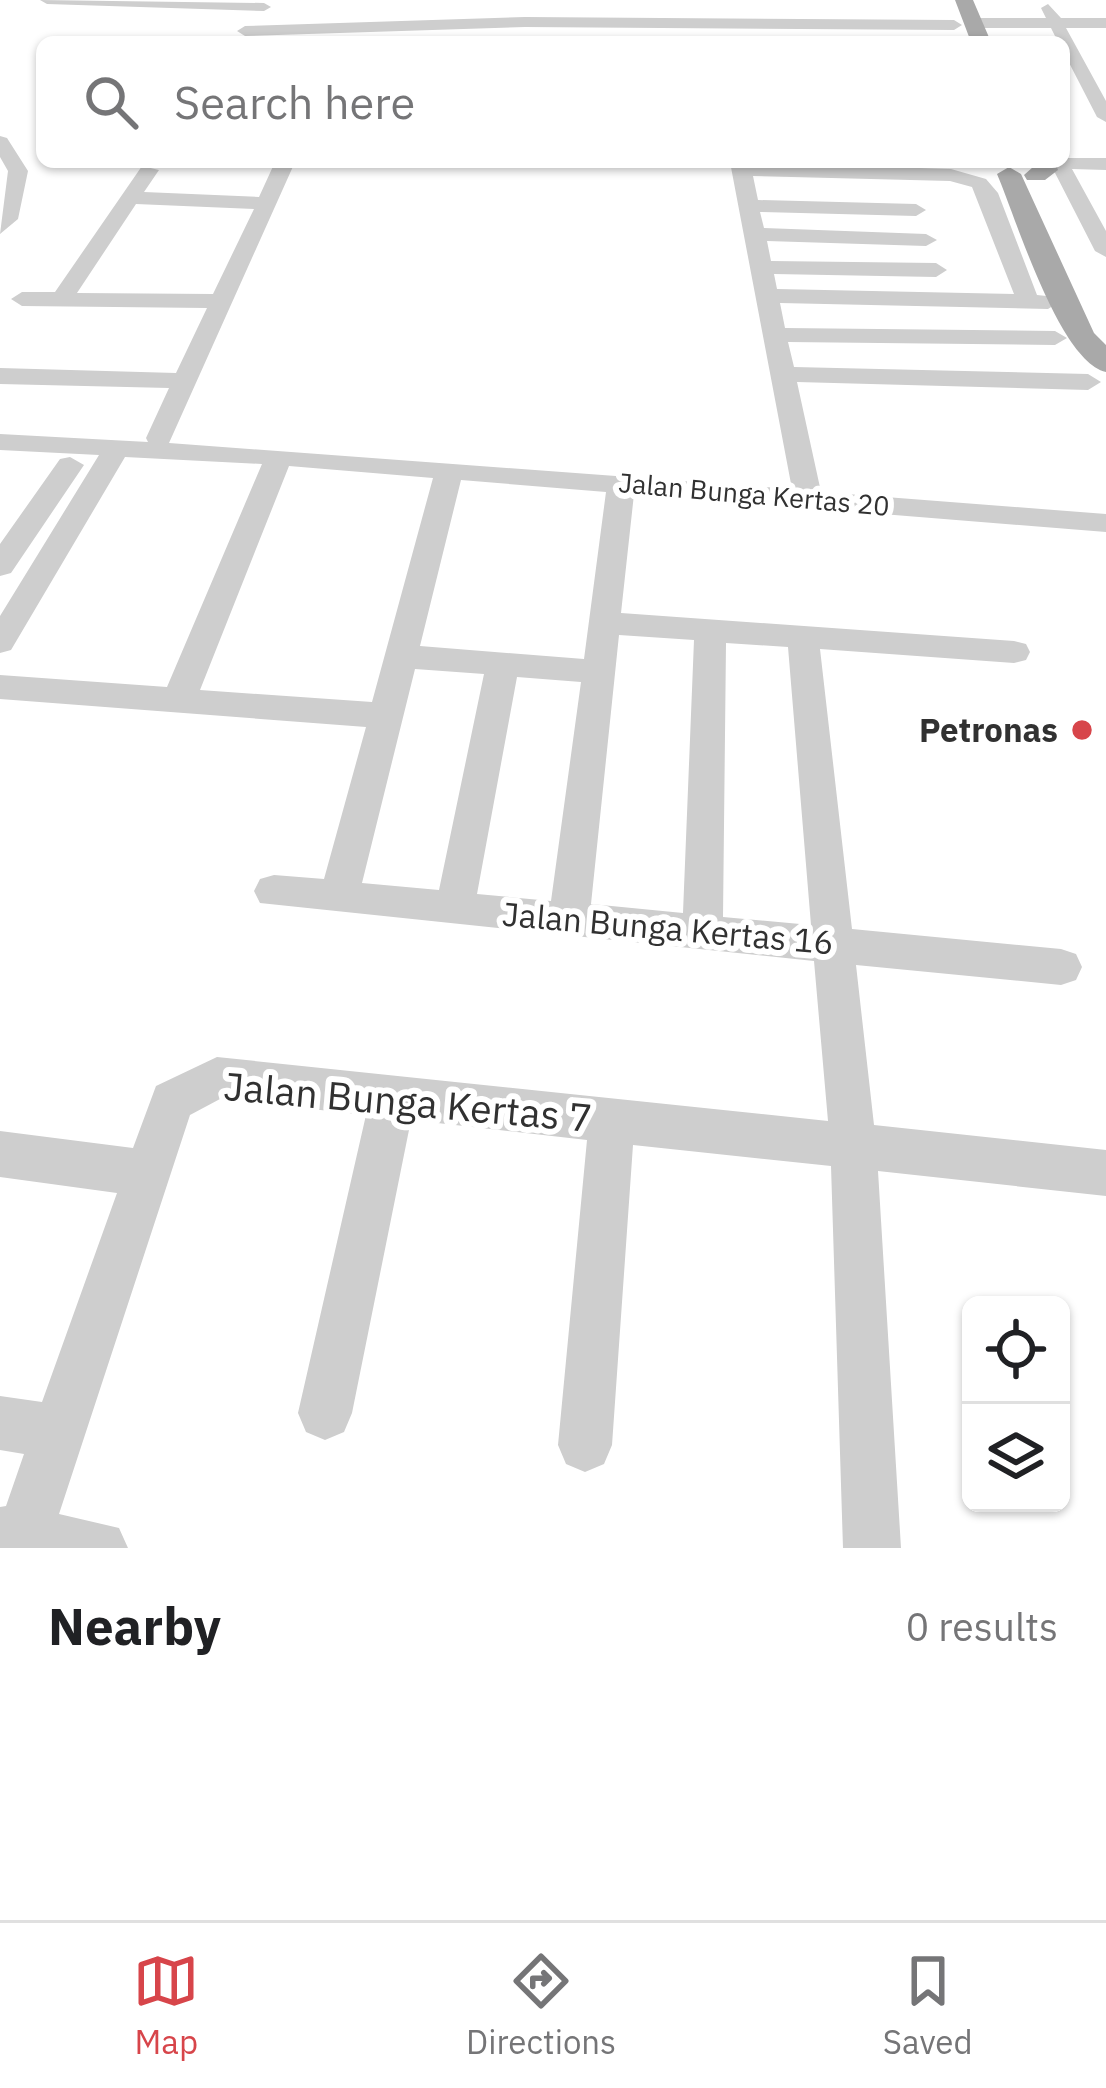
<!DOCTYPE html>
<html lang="en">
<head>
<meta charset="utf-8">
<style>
	body { margin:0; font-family:"IBM Plex Sans",sans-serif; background:#f6f6f6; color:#202124 }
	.controls { position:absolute; right:36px; bottom:36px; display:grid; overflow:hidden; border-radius:18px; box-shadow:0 3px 9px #0004 }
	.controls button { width:108px; height:108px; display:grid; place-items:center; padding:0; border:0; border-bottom:3px solid #e0e0e0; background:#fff; color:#202124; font:60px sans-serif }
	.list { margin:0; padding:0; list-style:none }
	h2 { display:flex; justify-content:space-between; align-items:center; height:156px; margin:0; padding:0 48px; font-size:51px }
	h2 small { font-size:39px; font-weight:400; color:#757577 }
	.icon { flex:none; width:66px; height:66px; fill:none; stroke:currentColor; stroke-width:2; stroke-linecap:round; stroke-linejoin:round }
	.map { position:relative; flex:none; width:1106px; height:1548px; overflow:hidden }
	.search { position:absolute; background:#fff; box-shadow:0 3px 9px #0004; left:36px; right:36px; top:36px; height:132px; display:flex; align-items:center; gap:30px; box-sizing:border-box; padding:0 42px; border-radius:18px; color:#757577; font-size:45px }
	.sheet { height:372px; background:#fff }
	nav { display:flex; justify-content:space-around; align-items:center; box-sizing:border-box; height:168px; border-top:3px solid #e0e0e0; background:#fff; font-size:33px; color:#757577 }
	nav a { display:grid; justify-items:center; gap:6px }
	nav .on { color:#d7454a }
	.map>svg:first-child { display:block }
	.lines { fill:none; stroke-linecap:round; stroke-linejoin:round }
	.minor { fill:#cecece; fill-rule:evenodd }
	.major { fill:#a9a9a9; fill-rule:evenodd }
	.poi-dot { fill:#d7454a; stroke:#fff; stroke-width:4.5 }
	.labels { text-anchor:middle; stroke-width:12; stroke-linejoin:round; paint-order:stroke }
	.far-street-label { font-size:27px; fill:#313131; stroke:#fff }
	.poi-label { font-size:33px; font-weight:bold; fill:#313131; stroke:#fff; text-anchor:end }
	.street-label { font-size:33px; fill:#313131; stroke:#fff }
	.near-street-label { font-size:39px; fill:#313131; stroke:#fff }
</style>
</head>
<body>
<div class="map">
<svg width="1106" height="1548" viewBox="0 0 1106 1548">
	<rect width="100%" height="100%" fill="#fff"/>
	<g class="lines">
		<path class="minor" d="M40,0L264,3L271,7L264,11L47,4Z
			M1048,4L1061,18H1106V28H1066L1106,101V122L1097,117L1064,53V42H1058L1051,28H973L965,23L973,18H1046L1041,8Z
			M525,17L954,20L962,25L954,30L525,27L245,36L237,31L245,26Z
			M0,136L7,138L28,171L18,219L0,234L8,171L0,157Z
			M1064,158H1106V170L1072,169L1106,231V257L1095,251L1053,169L1034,163L1064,162Z
			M275,162H295L169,443L792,489L730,162L951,169L986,179L998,193L1037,295L1056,297L1059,302L1048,309L780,303L785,328L1055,331L1067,338L1055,345L788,342L794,367L1088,374L1101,382L1088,390L797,382L821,492L1106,514V532L634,494L621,613L1014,641L1026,644L1030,652L1026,660L1014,663L820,649L852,929L1061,949L1076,954L1082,967L1076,980L1061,985L856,965L874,1125L1106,1150V1196L878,1171L901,1548H843L831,1166L633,1145L612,1445L604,1464L585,1472L566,1464L558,1445L587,1140L411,1120L352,1413L344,1432L325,1440L306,1432L298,1413L366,1115L220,1099L190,1115L59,1514L119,1528L128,1548H0V1507L6,1506L24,1454L0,1450V1396L42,1402L117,1193L0,1177V1131L133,1148L156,1086L217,1057L828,1121L814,961L260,903L254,891L260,879L274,875L324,879L366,727L0,699V675L167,687L262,464L125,457L11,650L0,653V616L99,455L0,450V434L148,442L146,438L169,388L0,384V368L176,373L207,308L22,306L11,299L22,292H55L142,166L159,170L144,192L259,197ZM753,176L950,181L972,187L1014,294L777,289L774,274L936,277L947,270L936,263L771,261L767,241L926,246L937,240L926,234L764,228L760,212L916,216L926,210L916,204L758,200ZM136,204L254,209L213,294L77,293ZM289,466L433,478L372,702L200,690ZM461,480L606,492L584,659L420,646ZM619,635L694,640L683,913L591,904ZM726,643L788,647L811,925L723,917ZM415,669L484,674L439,890L362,883ZM517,677L581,682L551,901L477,894Z
			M70,457L84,465L11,573L0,576V544L60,459Z"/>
		<path class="major" d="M955,0H973L991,42H971Z
			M1031,162H1055L1058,170L1045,180H1027L1024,175L1033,167Z
			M1009,167L1021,174L1094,333L1106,345V372C1059,361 1016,218 997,174Z"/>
	</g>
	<circle class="poi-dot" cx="1082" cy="730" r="12"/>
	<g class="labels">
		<g class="far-street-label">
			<text transform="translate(754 495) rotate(5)" y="9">Jalan Bunga Kertas 20</text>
		</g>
		<g class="poi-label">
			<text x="1058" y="742">Petronas</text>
		</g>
		<g class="street-label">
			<text transform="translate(668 928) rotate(5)" y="12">Jalan Bunga Kertas 16</text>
		</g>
		<g class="near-street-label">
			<text transform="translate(408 1102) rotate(5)" y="14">Jalan Bunga Kertas 7</text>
		</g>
	</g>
</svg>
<div class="controls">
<button><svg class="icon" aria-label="locate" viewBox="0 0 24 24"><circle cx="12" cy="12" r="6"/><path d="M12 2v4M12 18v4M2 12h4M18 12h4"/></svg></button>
<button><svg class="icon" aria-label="layers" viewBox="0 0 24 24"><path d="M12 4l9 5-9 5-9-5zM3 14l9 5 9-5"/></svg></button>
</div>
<div class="search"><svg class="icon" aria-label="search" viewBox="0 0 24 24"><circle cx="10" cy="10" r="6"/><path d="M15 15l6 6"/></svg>Search here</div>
</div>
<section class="sheet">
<h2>Nearby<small>0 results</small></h2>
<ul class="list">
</ul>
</section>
<nav>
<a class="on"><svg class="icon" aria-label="map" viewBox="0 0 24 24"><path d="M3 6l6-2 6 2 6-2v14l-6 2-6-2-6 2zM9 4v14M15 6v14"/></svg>Map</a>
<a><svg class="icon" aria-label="directions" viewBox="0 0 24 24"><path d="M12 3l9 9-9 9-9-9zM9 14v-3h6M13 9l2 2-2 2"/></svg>Directions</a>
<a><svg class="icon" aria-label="saved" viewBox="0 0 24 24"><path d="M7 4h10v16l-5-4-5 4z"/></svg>Saved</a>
</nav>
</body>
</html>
